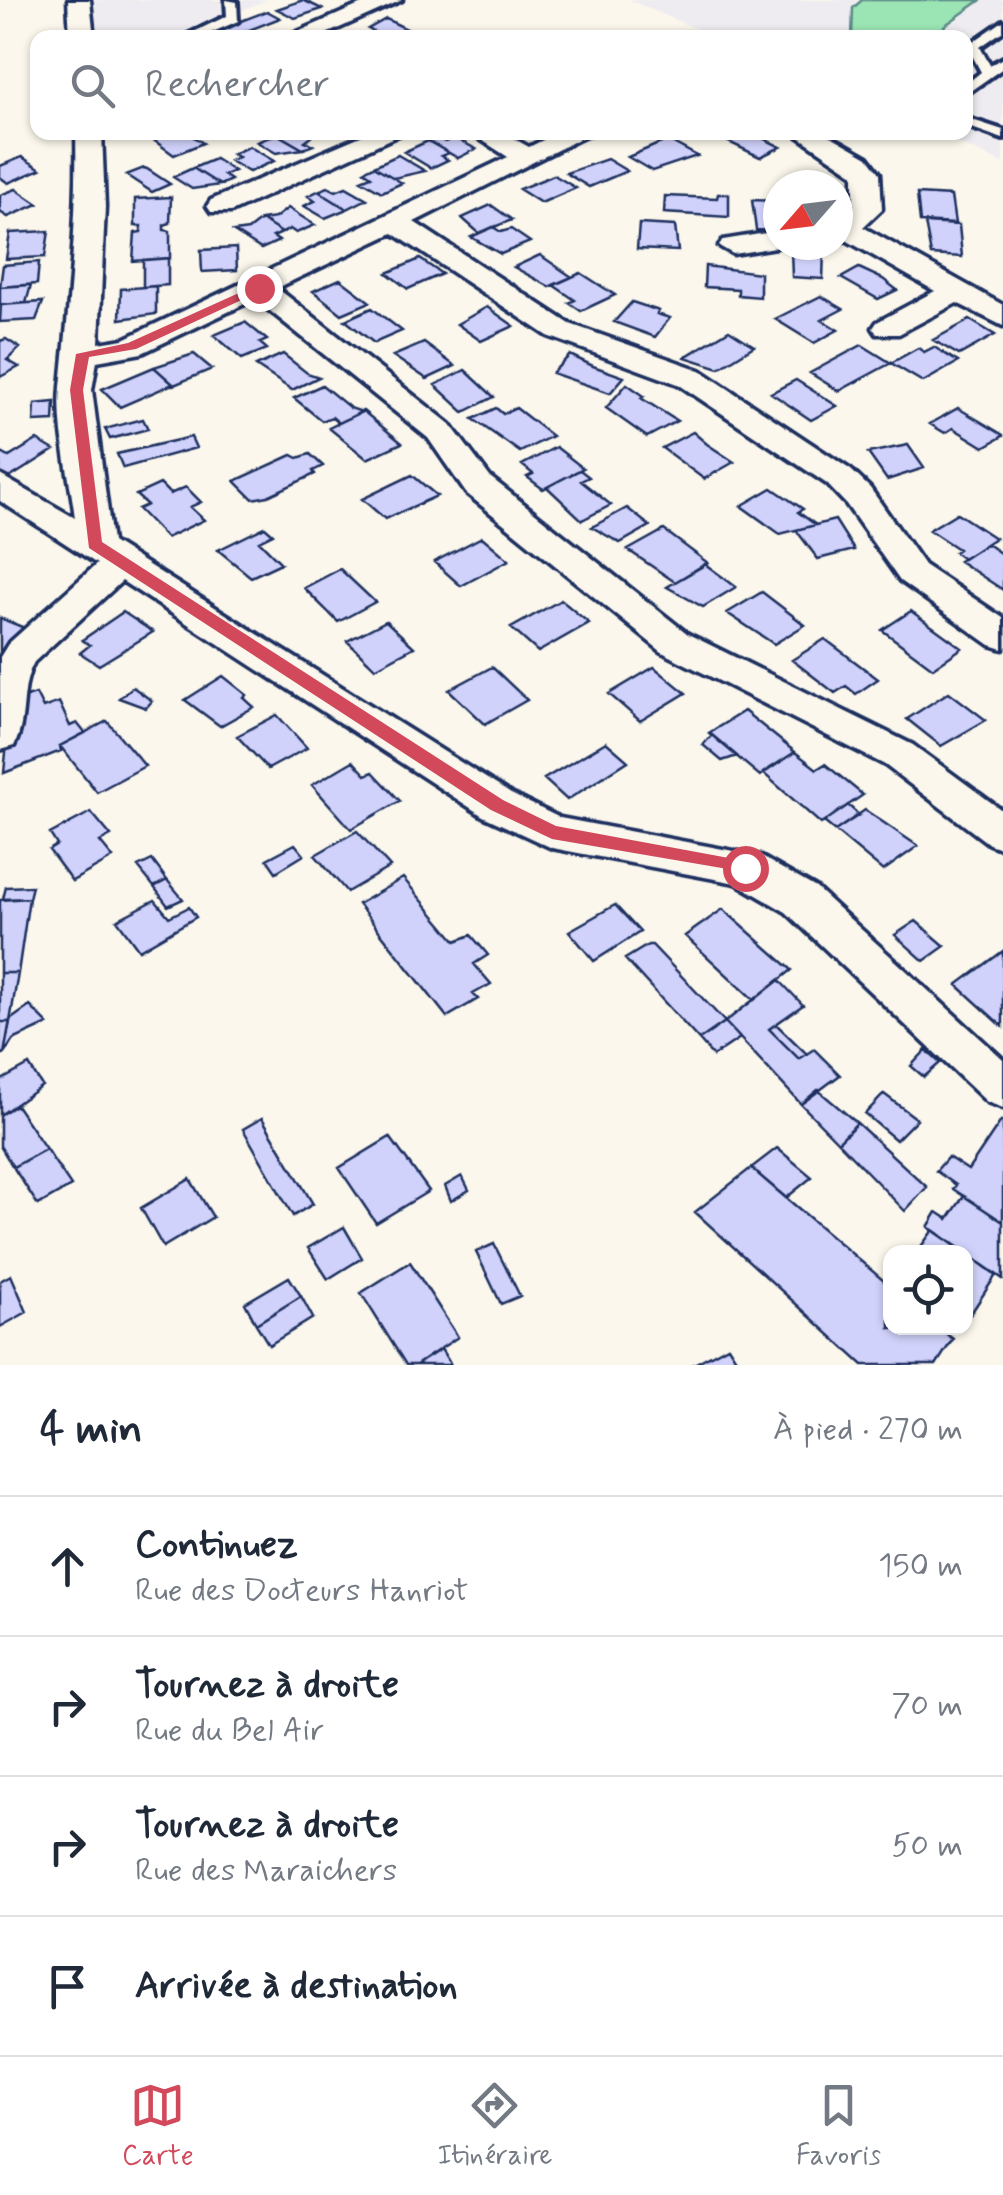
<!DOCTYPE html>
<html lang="fr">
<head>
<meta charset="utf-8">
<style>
	body { margin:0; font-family:Mynerve,sans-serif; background:#f2f2f3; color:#1f2937 }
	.controls { position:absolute; right:30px; bottom:30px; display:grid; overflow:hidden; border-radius:20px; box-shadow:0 2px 8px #0004 }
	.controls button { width:90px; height:90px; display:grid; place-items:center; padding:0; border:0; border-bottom:2px solid #e0e1e3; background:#fff; color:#1f2937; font:50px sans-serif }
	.compass { position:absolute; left:763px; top:170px; width:90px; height:90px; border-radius:50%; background:#fff; box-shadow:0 2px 8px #0004; rotate:242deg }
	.stop { position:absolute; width:30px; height:30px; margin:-22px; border:8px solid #d1495b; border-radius:50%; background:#fff }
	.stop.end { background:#d1495b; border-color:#fff; box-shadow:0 2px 10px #0008 }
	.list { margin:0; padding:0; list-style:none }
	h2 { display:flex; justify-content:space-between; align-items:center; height:130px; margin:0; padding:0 40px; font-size:42px }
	h2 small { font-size:32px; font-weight:400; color:#747a83 }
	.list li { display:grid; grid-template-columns:65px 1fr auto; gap:30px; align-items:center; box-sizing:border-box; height:140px; padding:0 40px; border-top:2px solid #e0e1e3 }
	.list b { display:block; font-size:38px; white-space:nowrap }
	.list p { margin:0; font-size:32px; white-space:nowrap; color:#747a83 }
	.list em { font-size:32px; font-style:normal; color:#747a83 }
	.icon { flex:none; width:55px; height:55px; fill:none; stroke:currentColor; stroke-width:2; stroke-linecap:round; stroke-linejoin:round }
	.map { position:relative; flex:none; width:1003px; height:1365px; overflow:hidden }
	.search { position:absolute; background:#fff; box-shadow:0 2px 8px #0004; left:30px; right:30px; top:30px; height:110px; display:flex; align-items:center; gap:25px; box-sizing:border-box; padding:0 35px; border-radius:20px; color:#747a83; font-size:38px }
	.sheet { height:690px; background:#fff }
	nav { display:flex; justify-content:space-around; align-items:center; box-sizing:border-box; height:140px; border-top:2px solid #e0e1e3; background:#fff; font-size:28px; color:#747a83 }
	nav a { display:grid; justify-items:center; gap:5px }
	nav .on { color:#d1495b }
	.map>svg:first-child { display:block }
	.built { fill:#eeecf0 }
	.green { fill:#9be5b4; stroke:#5b8a89; stroke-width:2.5 }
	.building { fill:#d1d2fb; stroke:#1b2f5e; stroke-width:2.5 }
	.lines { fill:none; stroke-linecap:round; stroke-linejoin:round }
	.service-casing { stroke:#1b2f5e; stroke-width:8 }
	.minor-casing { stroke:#1b2f5e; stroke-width:7 }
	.service { fill:#fbf7ec; fill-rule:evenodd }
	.minor { fill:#fbf7ec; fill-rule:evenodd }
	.route { fill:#d1495b }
</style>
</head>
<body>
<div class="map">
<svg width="1003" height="1365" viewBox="0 0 1003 1365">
	<rect width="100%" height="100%" fill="#fbf7ec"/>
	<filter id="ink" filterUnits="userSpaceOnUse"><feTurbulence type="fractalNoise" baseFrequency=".01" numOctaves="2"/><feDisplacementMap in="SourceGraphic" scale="20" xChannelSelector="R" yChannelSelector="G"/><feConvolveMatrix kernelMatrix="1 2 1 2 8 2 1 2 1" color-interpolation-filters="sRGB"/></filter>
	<g filter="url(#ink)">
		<path class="built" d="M79,0H267L169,38L81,37Z
			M629,0H1003V163L933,133L966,132V38L715,37Z"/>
		<path class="green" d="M862,0H981L944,26L949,37H852L853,8Z"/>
		<path class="building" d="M303,0L322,9L295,18L277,9Z
			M267,11L280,18L229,38H197Z
			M386,19L409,30L386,38L368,29Z
			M167,132H186L203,143L174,155L152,139Z
			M317,132L305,141L313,145L303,149L277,134Z
			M724,132H750L781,147L760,157L716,136Z
			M277,134L303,149L276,153L257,142Z
			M437,138L445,142L455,138L476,149L458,158L428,141Z
			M668,140L697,156L652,171L628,157Z
			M428,141L449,153L441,156L448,160L431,168L404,152Z
			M248,147H250L274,161L249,172L230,161L238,157L232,154Z
			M398,155L425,171L394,178L374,166Z
			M22,157L41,169L8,183L0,177V166Z
			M215,159L234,171L224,175L231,180L220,185L193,168Z
			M607,159L627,171L589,187L566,173Z
			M374,166L394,178L402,183L382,192L361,180L371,176L364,171Z
			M144,168L147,169L170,184L152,192L126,175Z
			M193,168L220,185L192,189L173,177Z
			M554,175L576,188L541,203L519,189Z
			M794,178L839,180L840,197L838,185H794Z
			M328,187L336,191L346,187L367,199L347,209L318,191Z
			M16,189L38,204L8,217L0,212V195Z
			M318,191L347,209L325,218L304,206L315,201L308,196Z
			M718,194H729V217L664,213L665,196L717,198Z
			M917,194L951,196L955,224L920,222Z
			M171,197L170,223L164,225V230L170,231V258L133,261L135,233L141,232V226H135V199Z
			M752,200L778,201V231L756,230Z
			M491,205L512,220L479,233L462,218Z
			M288,208L307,220L315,225L296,233L290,229L282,233L261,220L275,218Z
			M261,220L282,233L273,237L279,241L261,249L234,232L248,230Z
			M925,223L959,225L962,257L931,255Z
			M639,224L675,226L678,251L637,249Z
			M493,227L501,232L511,229L530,242L501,254L471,237Z
			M49,231L45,257L6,259L10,233Z
			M236,248L237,270L202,272L201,250Z
			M791,249L824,251L823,279L792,277Z
			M540,255L572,277L550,287L514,267Z
			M168,258V285L143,287V260Z
			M420,259L442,274L408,289L387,273Z
			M39,262L37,284L0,287L3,265Z
			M705,266L760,273V297L738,295V289L704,287Z
			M859,268L883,279L897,290L878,299L841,278Z
			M581,273L615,295L581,311L569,303L575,300L553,285Z
			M340,279L370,302L342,314L313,291Z
			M31,285L26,303L0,305V287Z
			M156,286V314L120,319L121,289Z
			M821,296L843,309L822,320L838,330L814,343L775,319Z
			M43,302L36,320L0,322L1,305Z
			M632,302L659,311L657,314L670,318L655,337L614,322Z
			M487,307L514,326L481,341L457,324Z
			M372,308L402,331L374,343L345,320Z
			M970,320L995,335L959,355L933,340Z
			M245,322L267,340L260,343L267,349L242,359L214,335Z
			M729,330L754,346L719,368L685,357Z
			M6,339L20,348L7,360L19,367L0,377V341Z
			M424,343L455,366L427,379L393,356Z
			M862,345L891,363L839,391L810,373Z
			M934,347L958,362L923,382L891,363L918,348L924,352Z
			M194,354L212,369L174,385L154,367Z
			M283,354L307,373L319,377L292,390L256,366Z
			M570,355L593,366L624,377L610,393L552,373Z
			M154,367L173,384L120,407L102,389Z
			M465,370L494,397L464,412L435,385Z
			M796,380L837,406L811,420L771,393Z
			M627,384L644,396L641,398L677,421L647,437L606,408Z
			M322,385L350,408L362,412L339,423L332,417L322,421L294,398Z
			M55,402L54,421L34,422L35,404Z
			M496,408L503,414L516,408L552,436L520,452L473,419Z
			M958,408L1003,435V436L984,447L953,428L945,433L930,424Z
			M363,411L402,443L367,459L329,428Z
			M143,419L148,429L110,439L105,429Z
			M693,432L707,444L734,462L704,479L662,448Z
			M191,437L196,448L123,468L117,454Z
			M37,440L54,450L6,480L0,476V452L9,457Z
			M908,445L924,468L887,480L868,453Z
			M556,447L583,468L543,489L527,477L533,474L522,465Z
			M310,454L323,466L313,471L315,474L268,496L253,499L235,481L292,455L298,458Z
			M580,470L589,477L581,481L611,505L582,520L547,487Z
			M412,475L437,496L385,519L362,499Z
			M160,484L170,494L186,487L201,502L190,507L204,520L166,538L138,509L147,505L136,495Z
			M772,488L803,509L798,512L816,525L780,534L741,506Z
			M627,508L650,526L620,543L592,527Z
			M957,513L995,538L963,559L954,552L958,549L929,530Z
			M835,520L854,550L818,559L796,530Z
			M265,527L273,534L259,541L281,563L251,577L218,550Z
			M664,530L708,563L675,582L628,550Z
			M482,537L509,560L461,586L434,562Z
			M987,544L1003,555V590L959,561Z
			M705,564L736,587L703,607L667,587Z
			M340,569L375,602L338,622L304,588Z
			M762,592L805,625L774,644L727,613Z
			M561,600L589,623L538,652L511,628Z
			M911,611L962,648L933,668L882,630Z
			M123,612L153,632L99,665L80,653L90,645L82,640Z
			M0,618L27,629L0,654Z
			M386,621L414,647L375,668L347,641Z
			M825,639L878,679L856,694L846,686L835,693L792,660Z
			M492,667L527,700L485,724L449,690Z
			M654,667L686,693L640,721L609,694Z
			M223,676L247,695L244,698L254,707L220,726L185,700Z
			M133,687L152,701L146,708L119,698Z
			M949,692L986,720L941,746L907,719Z
			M36,694L43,708L59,702L70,726L77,723L85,733L60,746L61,751L4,773L11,702Z
			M744,711L795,752L760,776L709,733Z
			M277,715L307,748L268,769L237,736Z
			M107,721L145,766L97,792L60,746Z
			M712,735L737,756L722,761L703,745Z
			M606,742L628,761L567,800L544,779Z
			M795,752L817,769L825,764L863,795L821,824L763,773Z
			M353,761L366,775L373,772L400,801L351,829L312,785Z
			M848,805L859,815L835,831L824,822Z
			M865,810L918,846L883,871L835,831Z
			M91,812L111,836L100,842L113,858L72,881L49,850L57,845L50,834Z
			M357,831L390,867L347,892L315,855Z
			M295,844L304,855L276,872L267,859Z
			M152,860L167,880L154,887L138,867Z
			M403,878L456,941L471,935L488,955L474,964L491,984L473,994L478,999L447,1017L358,904Z
			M167,880L183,899L168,906L154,887Z
			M32,886L29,898L3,899L6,887Z
			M29,898L18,973H0V900Z
			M155,900L169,917L189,907L196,917L139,950L117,920Z
			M615,905L640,932L594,961L569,931Z
			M723,909L792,970L754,1000L685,936Z
			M916,921L945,946L924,961L895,935Z
			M648,945H652L725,1022L699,1040L625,959Z
			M1003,951V1027L957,985Z
			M0,973H18L10,1022H0Z
			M779,980L803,1005L769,1029L799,1059L814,1049L840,1075L801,1104L725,1022Z
			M30,1006L48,1024L13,1040L4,1054L10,1020Z
			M0,1022H10L4,1054H0Z
			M725,1022L740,1038L713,1056L699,1040Z
			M776,1024L807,1054L799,1059L769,1029Z
			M926,1050L940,1063L924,1077L911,1066Z
			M29,1065L42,1086L0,1115V1081Z
			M818,1090L857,1123L838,1142L801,1104Z
			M884,1094L917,1119L896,1140L865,1114Z
			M16,1105L46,1149L13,1167L0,1146V1115Z
			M262,1118L313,1204L293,1216L243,1129Z
			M1001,1121L1003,1123V1222L953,1189L956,1185L936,1171L948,1157L968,1170Z
			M857,1123L927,1187L905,1211L838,1142Z
			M390,1137L429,1191L376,1223L339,1168Z
			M777,1148L812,1177L786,1198L751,1168Z
			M46,1149L71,1186L38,1205L13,1167Z
			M751,1168L890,1286V1328H939L953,1339L936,1365H863L695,1212Z
			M462,1176L469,1190L451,1201L445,1186Z
			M190,1179L213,1217L163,1247L141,1208Z
			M964,1196L1003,1222V1279L928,1227L937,1212L948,1219Z
			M344,1227L362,1258L328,1279L308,1248Z
			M933,1230L965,1252H917Z
			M494,1244L520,1296L501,1304L476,1252Z
			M966,1253L996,1275L966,1321Z
			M410,1262L458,1337L416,1365H406L361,1293Z
			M11,1275L27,1312L0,1327V1281Z
			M289,1277L301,1296L256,1324L245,1303Z
			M301,1296L313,1318L269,1345L256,1324Z
			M728,1346L740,1365H692Z
			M441,1349L451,1365H416Z"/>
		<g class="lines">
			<defs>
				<path id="service" d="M226,0L237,2L238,21L199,38H181L227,16Z
					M1003,21V31L980,47L990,65L1003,58V68L966,94V84L981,72L967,46Z
					M966,118L1003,130V139L966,126Z"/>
				<path id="minor" d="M68,0H90L94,38H70Z
					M371,0H402L317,38H284Z
					M76,132H102L105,207L99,343L124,339L508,157L469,132H502L529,147L559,132H593L414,222L570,324L700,370L851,470L870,488L924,565L1003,618V649L990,645L900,581L846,504L827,484L678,384L548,336L393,233L277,288L450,424L490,477L688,634L913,745L1003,811V849L989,844L885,765L662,652L466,493L428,438L255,299L142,353L97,361L92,390L112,542L511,794L560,818L760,856L816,888L1003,1059V1108L987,1102L786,912L736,883L552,848L483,816L122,581L34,662C19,688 28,720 14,746L0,750V657L8,644L97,564L0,501V475L75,518C70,477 57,428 61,387C69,302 78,219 76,132Z
					M370,132H405L231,212H211L207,206L211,200Z
					M792,132H824L868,157L880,173L882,209L863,227L1003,305V326L957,303L899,334H877L873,328L877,322L935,291L846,240L838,242V220L854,207V174Z
					M778,231V245H788L733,254L719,246L723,240Z"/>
			</defs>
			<use href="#service" class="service-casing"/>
			<use href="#minor" class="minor-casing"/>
			<use href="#service" class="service"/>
			<use href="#minor" class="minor"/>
		</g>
	</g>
	<path class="route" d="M259,284L263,290L136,349L89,357L83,390L102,542L503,800L556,826L745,861L754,868L751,873L552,839L491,810L89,548L70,390L76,354L128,343Z"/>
</svg>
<div class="controls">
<button><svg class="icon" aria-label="locate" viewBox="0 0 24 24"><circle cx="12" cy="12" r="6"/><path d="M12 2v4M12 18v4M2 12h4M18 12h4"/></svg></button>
</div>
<svg class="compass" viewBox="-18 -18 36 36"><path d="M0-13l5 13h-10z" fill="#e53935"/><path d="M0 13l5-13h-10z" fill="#747a83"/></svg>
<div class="stop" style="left:745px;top:868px"></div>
<div class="stop end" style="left:259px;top:288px"></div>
<div class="search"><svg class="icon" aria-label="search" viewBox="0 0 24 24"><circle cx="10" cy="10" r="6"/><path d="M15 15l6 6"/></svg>Rechercher</div>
</div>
<section class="sheet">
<h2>4 min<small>À pied · 270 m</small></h2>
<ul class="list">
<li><svg class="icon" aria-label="ahead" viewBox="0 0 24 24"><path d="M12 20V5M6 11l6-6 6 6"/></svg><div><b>Continuez</b><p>Rue des Docteurs Hanriot</p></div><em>150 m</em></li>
<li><svg class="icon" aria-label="right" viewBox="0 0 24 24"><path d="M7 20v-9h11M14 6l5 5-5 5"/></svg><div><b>Tournez à droite</b><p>Rue du Bel Air</p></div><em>70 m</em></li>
<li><svg class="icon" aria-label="right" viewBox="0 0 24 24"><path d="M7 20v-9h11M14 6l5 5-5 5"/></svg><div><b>Tournez à droite</b><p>Rue des Maraichers</p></div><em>50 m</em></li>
<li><svg class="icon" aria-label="arrive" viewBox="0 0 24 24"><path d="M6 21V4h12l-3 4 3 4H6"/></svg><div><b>Arrivée à destination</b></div></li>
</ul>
</section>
<nav>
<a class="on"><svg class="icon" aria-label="map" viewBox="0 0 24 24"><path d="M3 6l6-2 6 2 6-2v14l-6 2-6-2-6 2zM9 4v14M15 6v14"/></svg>Carte</a>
<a><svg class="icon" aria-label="directions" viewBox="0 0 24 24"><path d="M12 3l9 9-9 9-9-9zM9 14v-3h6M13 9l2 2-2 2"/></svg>Itinéraire</a>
<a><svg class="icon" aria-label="saved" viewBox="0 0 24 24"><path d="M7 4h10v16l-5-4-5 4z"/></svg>Favoris</a>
</nav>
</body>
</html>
